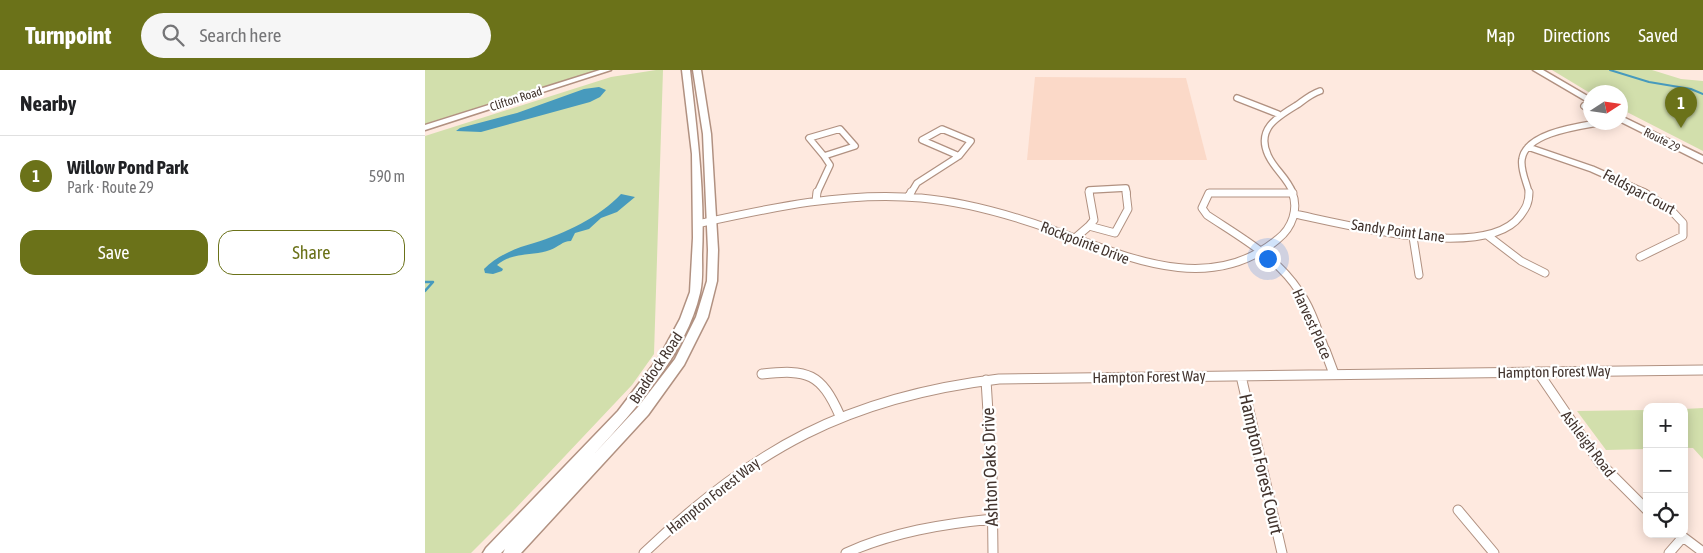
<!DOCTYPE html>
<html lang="en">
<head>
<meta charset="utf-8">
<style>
	body { margin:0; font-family:"Asap Condensed",sans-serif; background:#f6f6f6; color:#202124 }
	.controls { position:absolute; right:15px; bottom:15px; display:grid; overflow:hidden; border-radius:10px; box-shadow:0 2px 12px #0003 }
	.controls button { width:45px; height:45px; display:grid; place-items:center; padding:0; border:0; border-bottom:1px solid #e0e0e0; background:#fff; color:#202124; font:25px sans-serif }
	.compass { position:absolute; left:1158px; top:15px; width:45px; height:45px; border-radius:50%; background:#fff; box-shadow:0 2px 12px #0003; rotate:78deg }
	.you { position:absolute; left:842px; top:188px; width:18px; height:18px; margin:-12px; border:4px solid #fff; border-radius:50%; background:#1a73e8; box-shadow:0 0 0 8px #1a73e833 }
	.badge { display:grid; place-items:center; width:32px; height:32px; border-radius:50%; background:#6b7219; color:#fff; font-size:16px; font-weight:700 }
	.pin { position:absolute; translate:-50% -41px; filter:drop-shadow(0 1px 2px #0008) }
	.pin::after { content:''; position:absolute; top:26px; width:18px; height:15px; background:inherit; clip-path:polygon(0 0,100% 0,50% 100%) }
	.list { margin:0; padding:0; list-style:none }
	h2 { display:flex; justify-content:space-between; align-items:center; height:65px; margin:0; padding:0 20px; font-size:21px }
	h2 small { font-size:16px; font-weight:400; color:#757577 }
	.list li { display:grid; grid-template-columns:32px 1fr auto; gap:15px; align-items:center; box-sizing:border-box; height:80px; padding:0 20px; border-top:1px solid #e0e0e0 }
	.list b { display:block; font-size:19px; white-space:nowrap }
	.list p { margin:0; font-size:16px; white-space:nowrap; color:#757577 }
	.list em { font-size:16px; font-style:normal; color:#757577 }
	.actions { display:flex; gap:10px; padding:15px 20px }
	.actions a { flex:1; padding:11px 0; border:1px solid #6b7219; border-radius:15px; text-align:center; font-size:18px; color:#6b7219 }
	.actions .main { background:#6b7219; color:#fff }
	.icon { flex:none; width:28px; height:28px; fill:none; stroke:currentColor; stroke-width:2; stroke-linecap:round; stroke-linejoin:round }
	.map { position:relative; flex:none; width:1278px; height:483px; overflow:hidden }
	header { display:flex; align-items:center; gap:30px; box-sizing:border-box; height:70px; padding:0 25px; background:#6b7219; color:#fff }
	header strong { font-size:24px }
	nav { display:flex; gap:28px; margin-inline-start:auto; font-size:18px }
	.search { width:350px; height:45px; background:#f6f6f6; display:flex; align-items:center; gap:12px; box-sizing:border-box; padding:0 18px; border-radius:28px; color:#757577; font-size:19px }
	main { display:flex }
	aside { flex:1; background:#fff }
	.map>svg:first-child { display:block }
	.built { fill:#fbd9c8 }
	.green { fill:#d2dfac }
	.water { fill:#479abd }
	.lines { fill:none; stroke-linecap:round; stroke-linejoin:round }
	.stream-far1 { stroke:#479abd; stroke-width:2 }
	.stream { stroke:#479abd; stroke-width:2.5 }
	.street-far2-casing { stroke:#b19181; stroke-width:8 }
	.street-far1-casing { stroke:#b19181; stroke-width:9 }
	.street-casing { stroke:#b19181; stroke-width:11 }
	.secondary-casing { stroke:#b19181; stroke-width:3 }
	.primary-casing { stroke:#b19181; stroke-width:3 }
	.street-far2 { stroke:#fff; stroke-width:5.5 }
	.street-far1 { stroke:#fff; stroke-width:7 }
	.street { stroke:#fff; stroke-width:9 }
	.secondary { fill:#fff; fill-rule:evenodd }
	.primary { fill:#fff; fill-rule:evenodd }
	.labels { text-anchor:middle; stroke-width:4.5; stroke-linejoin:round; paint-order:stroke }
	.far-street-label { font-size:12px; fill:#42342e; stroke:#fff }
	.street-label { font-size:15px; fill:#42342e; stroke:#fff }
	.near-street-label { font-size:18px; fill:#42342e; stroke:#fff }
</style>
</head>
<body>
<header>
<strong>Turnpoint</strong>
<div class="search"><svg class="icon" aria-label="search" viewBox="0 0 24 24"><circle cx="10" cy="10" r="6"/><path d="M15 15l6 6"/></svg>Search here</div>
<nav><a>Map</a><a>Directions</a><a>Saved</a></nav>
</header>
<main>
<aside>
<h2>Nearby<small></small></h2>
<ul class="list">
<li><span class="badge">1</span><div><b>Willow Pond Park</b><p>Park · Route 29</p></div><em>590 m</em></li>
</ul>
<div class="actions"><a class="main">Save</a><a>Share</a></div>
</aside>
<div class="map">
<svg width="1278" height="483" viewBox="0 0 1278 483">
	<rect width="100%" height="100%" fill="#fee9df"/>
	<path class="built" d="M610,7L761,8L782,90H602Z"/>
	<path class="green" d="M0,0H172L0,54Z
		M231,0H238L229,284L207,315L90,439L46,483H0V66L186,7Z
		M1127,0H1227L1256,9L1278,11V81L1196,39V22L1165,23Z
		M1278,338V389L1268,378H1259V339Z
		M1222,340V379L1181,380L1152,341Z"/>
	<path class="water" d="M174,17L181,20L175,27L165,32L56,62L31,61L35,58L92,43L159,19Z
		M196,124L210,127L192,142L176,148L164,159L150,163L146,171C137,171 134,177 125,180C109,186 86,182 72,195L78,199L77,201L68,204L60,203L59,199C73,185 91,178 109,173C139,164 175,147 196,124Z"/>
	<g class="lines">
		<path class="stream-far1" d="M1185,0L1224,12L1266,19L1278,24"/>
		<path class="stream" d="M0,212H8L0,221"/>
		<defs>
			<path id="street-far2" d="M812,28L853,44
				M1159,36L1166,40
				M415,59L430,76L399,86L384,68Z
				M517,59L546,71L534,86L497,70Z
				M1103,77L1167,99L1221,123
				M392,123L405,95L399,86
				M486,123L492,113L534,86
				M665,123L664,120L701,118L702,123
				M784,123H868
				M868,123C862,107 849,99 843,85C831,59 852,47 872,35C879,30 886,24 895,21
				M1104,123C1102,113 1095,100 1097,89C1101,62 1157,56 1178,52"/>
			<path id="street-far1" d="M664,122L669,150L664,156L690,163L703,139L701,122
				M868,123H784L777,138L782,145C815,167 852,187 874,221C887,239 893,261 901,281
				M484,126L486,122
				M391,131L392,122
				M870,144C918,154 1061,192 1095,146C1101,138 1104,133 1104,122
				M272,154C345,138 421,121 496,128C541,132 586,145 628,160C700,186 784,227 853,169C867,158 874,139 867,122
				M1062,165L1096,191L1120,203
				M988,167L994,205
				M649,169L664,156
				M1215,187L1258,166V153L1245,139L1218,122"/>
			<path id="street" d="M900,280L909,304
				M1113,302L1175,393L1222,440
				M337,304C383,299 396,303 415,346
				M816,306L857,483
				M561,310L567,407L568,483
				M1033,440L1069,483
				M1254,464L1278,482
				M219,483C328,379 423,327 574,309L1278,300
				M421,483C468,462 517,454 568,449
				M1244,483L1258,467"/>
			<path id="secondary" d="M175,0H186L0,60V55Z
				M257,0H265C272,62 280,123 277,185C277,197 278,211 275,223C262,282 210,340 170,383L213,337L250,289L271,247L282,211L283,180L278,64L268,0H276L286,64L293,180L292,211L283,247L259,295L223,345L96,483H78L80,479L76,483H58L61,478L193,341L235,286L255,249L265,222L268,168L267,84Z"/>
			<path id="primary" d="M1108,0H1118L1166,28V34Z
				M1196,46L1278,86V93L1196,52Z"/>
		</defs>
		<use href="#street-far2" class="street-far2-casing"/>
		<use href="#street-far1" class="street-far1-casing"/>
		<use href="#street" class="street-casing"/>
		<use href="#secondary" class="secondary-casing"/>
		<use href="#primary" class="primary-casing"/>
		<use href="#street-far2" class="street-far2"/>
		<use href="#street-far1" class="street-far1"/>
		<use href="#street" class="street"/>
		<use href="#secondary" class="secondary"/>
		<use href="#primary" class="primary"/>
	</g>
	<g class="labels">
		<g class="far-street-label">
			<text transform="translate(91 29) rotate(-18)" y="4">Clifton Road</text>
			<text transform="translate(1237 70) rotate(27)" y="4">Route 29</text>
		</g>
		<g class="street-label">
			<text transform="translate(1214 122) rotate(28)" y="5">Feldspar Court</text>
			<text transform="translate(973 161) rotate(8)" y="5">Sandy Point Lane</text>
			<text transform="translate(660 173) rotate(21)" y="5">Rockpointe Drive</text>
			<text transform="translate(887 254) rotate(66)" y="5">Harvest Place</text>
			<text transform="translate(231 298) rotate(-56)" y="5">Braddock Road</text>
			<text transform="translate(1129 302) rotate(-1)" y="5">Hampton Forest Way</text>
			<text transform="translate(724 307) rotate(-1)" y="5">Hampton Forest Way</text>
			<text transform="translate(1163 374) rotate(53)" y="5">Ashleigh Road</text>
			<text transform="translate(288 426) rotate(-38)" y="5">Hampton Forest Way</text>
		</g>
		<g class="near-street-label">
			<text transform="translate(836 394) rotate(77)" y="6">Hampton Forest Court</text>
			<text transform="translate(565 397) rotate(-92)" y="6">Ashton Oaks Drive</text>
		</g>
	</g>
</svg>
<div class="controls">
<button>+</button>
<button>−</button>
<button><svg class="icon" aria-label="locate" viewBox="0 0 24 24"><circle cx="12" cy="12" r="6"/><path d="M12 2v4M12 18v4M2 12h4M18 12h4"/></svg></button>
</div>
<svg class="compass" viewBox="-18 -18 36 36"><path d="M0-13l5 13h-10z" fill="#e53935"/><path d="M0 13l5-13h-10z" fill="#757577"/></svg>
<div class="you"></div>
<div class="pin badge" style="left:1256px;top:58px">1</div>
</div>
</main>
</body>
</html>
